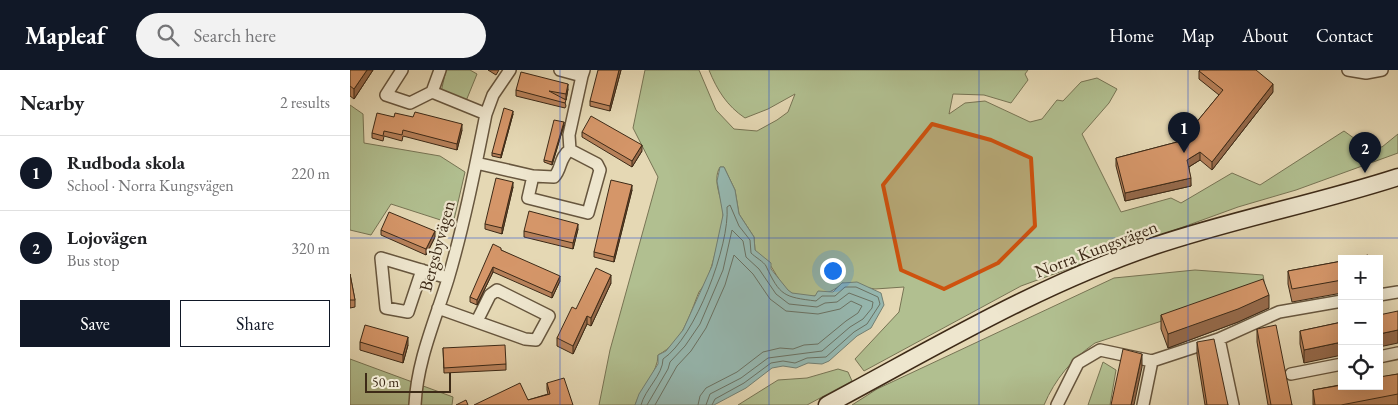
<!DOCTYPE html>
<html lang="en">
<head>
<meta charset="utf-8">
<style>
	body { margin:0; font-family:"EB Garamond",serif; background:#f2f2f2; color:#202124 }
	.controls { position:absolute; right:15px; bottom:15px; display:grid; overflow:hidden; border-radius:0px; box-shadow:0 5px 20px #0002 }
	.controls button { width:45px; height:45px; display:grid; place-items:center; padding:0; border:0; border-bottom:1px solid #e0e0e0; background:#fff; color:#202124; font:25px sans-serif }
	.scale { position:absolute; left:15px; bottom:12px; width:86px; box-sizing:border-box; padding-left:5px; border:2px solid #3d2a17; border-top:0; font-size:14px; line-height:18px; white-space:nowrap; color:#3d2a17; -webkit-text-stroke:4px #eee6ce; paint-order:stroke }
	.you { position:absolute; left:482px; top:200px; width:18px; height:18px; margin:-12px; border:4px solid #fff; border-radius:50%; background:#1a73e8; box-shadow:0 0 0 8px #1a73e833 }
	.badge { display:grid; place-items:center; width:32px; height:32px; border-radius:50%; background:#111827; color:#fff; font-size:16px; font-weight:700 }
	.pin { position:absolute; translate:-50% -41px; filter:drop-shadow(0 1px 2px #0008) }
	.pin::after { content:''; position:absolute; top:26px; width:18px; height:15px; background:inherit; clip-path:polygon(0 0,100% 0,50% 100%) }
	.list { margin:0; padding:0; list-style:none }
	h2 { display:flex; justify-content:space-between; align-items:center; height:65px; margin:0; padding:0 20px; font-size:21px }
	h2 small { font-size:16px; font-weight:400; color:#757577 }
	.list li { display:grid; grid-template-columns:32px 1fr auto; gap:15px; align-items:center; box-sizing:border-box; height:75px; padding:0 20px; border-top:1px solid #e0e0e0 }
	.list b { display:block; font-size:19px; white-space:nowrap }
	.list p { margin:0; font-size:16px; white-space:nowrap; color:#757577 }
	.list em { font-size:16px; font-style:normal; color:#757577 }
	.actions { display:flex; gap:10px; padding:15px 20px }
	.actions a { flex:1; padding:11px 0; border:1px solid #111827; border-radius:0px; text-align:center; font-size:18px; color:#111827 }
	.actions .main { background:#111827; color:#fff }
	.icon { flex:none; width:28px; height:28px; fill:none; stroke:currentColor; stroke-width:2; stroke-linecap:round; stroke-linejoin:round }
	.map { position:relative; flex:none; width:1048px; height:335px; overflow:hidden }
	header { display:flex; align-items:center; gap:30px; box-sizing:border-box; height:70px; padding:0 25px; background:#111827; color:#fff }
	header strong { font-size:24px }
	nav { display:flex; gap:28px; margin-inline-start:auto; font-size:18px }
	.search { width:350px; height:45px; background:#f2f2f2; display:flex; align-items:center; gap:12px; box-sizing:border-box; padding:0 18px; border-radius:28px; color:#757577; font-size:19px }
	main { display:flex }
	aside { flex:1; background:#fff }
	.map>svg:first-child { display:block }
	.green { fill:#b1bf90; stroke:#777454 }
	.water { fill:#96b9b2; stroke:#728074 }
	.lines { fill:none; stroke-linecap:round; stroke-linejoin:round }
	.shore { stroke:#6a7264; stroke-width:1 }
	.street-casing { stroke:#67563e; stroke-width:14 }
	.secondary-casing { stroke:#3d2a17; stroke-width:19 }
	.street { stroke:#eee6ce; stroke-width:11 }
	.secondary { stroke:#eee6ce; stroke-width:16 }
	.wall { fill:#b7815a; stroke:#3d2a17 }
	.shaded-wall { fill:#95694a; stroke:#3d2a17 }
	.building { fill:#d59669; stroke:#3d2a17 }
	.marked { fill:#ce520e; fill-opacity:0.2; stroke:#ce520e; stroke-width:4; stroke-linejoin:round }
	.grid { fill:none; stroke:#1d4ed8; stroke-width:1; stroke-opacity:0.55 }
	.labels { text-anchor:middle; stroke-width:4.5; stroke-linejoin:round; paint-order:stroke }
	.street-label { font-size:18px; fill:#3d2a17; stroke:#eee6ce }
</style>
</head>
<body>
<header>
<strong>Mapleaf</strong>
<div class="search"><svg class="icon" aria-label="search" viewBox="0 0 24 24"><circle cx="10" cy="10" r="6"/><path d="M15 15l6 6"/></svg>Search here</div>
<nav><a>Home</a><a>Map</a><a>About</a><a>Contact</a></nav>
</header>
<main>
<aside>
<h2>Nearby<small>2 results</small></h2>
<ul class="list">
<li><span class="badge">1</span><div><b>Rudboda skola</b><p>School · Norra Kungsvägen</p></div><em>220 m</em></li>
<li><span class="badge">2</span><div><b>Lojovägen</b><p>Bus stop</p></div><em>320 m</em></li>
</ul>
<div class="actions"><a class="main">Save</a><a>Share</a></div>
</aside>
<div class="map">
<svg width="1048" height="335" viewBox="0 0 1048 335">
	<rect width="100%" height="100%" fill="#e5d8b4"/>
	<filter id="stains"><feTurbulence type="fractalNoise" baseFrequency=".004" numOctaves="4"/><feColorMatrix values="0 0 0 0 .2 0 0 0 0 .09 0 0 0 0 .02 0 0 0 .5 -.17"/></filter>
	<radialGradient id="worn" r=".72"><stop offset=".6" stop-color="#630" stop-opacity="0"/><stop offset="1" stop-color="#630" stop-opacity=".3"/></radialGradient>
	<path class="green" d="M96,0H120L127,4L116,31L91,22Z
		M295,0H349L366,40L384,59L407,61L427,50L438,42L445,24L418,39L395,48C377,36 367,20 359,0H678L675,4L678,10L661,33L634,25L603,24L599,44L615,33L635,31L680,52L692,49L707,30L713,31L731,12L747,8L767,19L759,33L732,64L771,142L821,128L831,133L882,103L910,115L994,61L1012,74L1032,77L1048,64V83L946,120L888,137L671,216L514,301L505,289L549,242L554,217L525,219L492,213C481,226 451,232 437,220C429,212 424,199 417,191C414,187 408,184 405,180L404,167L389,144L385,120L374,97H370C361,112 374,130 373,146C372,157 362,199 357,209C355,214 352,218 349,222C339,246 333,272 308,285C308,303 291,317 285,335H249L260,280L308,107L283,58Z
		M0,35L13,44L14,73L90,86L115,102L103,154L41,134L21,165L0,160Z
		M845,200L913,205L915,217L745,273C722,289 705,309 694,335H502L527,319L764,208Z
		M0,289L103,327L102,335H0Z
		M753,292L766,300L760,335H738Z
		M488,299L498,302L502,311L457,335H388L428,310L457,308Z"/>
	<path class="water" d="M370,97H374L385,120L389,144L404,167L405,180L421,193V199L438,220L442,223L465,226L468,221L483,222L492,213L507,212L531,223L534,235L521,258L507,266L479,291L472,294L458,293L446,298L433,296L422,298L396,318L364,335H285L289,324L308,294V285L316,281L333,260L362,196L373,145L367,111Z"/>
	<g class="lines">
		<path class="shore" d="M291,335C295,319 313,305 313,289C345,268 380,175 377,137L380,135L389,156L400,170L401,183C405,187 414,192 416,196C430,226 434,227 466,231L472,226H485L495,217H506L528,227L530,234L517,254L504,262L476,287L457,288L445,293L433,291L421,293L394,313L365,329L362,335
			M297,335L318,299L320,292L335,276L350,254L373,200L382,160L393,171L396,187L409,199L426,224L439,234L467,237L475,233L487,232L499,223L523,232L522,238L513,249L500,257L472,281L418,288L391,308L360,324L356,335
			M305,335L327,296L341,281L356,258L375,215L384,185L403,204L420,229L436,241L468,244L490,239L501,231L512,236L508,243L496,251L468,274L454,275L443,279L430,278L413,282L387,302L356,318L350,326L348,335"/>
		<defs>
			<path id="street" d="M52,0L36,25L60,33L82,22L90,0
				M210,0L232,6L234,0
				M998,0L1016,3L1032,0
				M82,22L136,44
				M220,80L219,65L232,6
				M126,93L183,106L178,128L238,143L250,100L247,94L220,80C209,87 212,99 204,107L183,106
				M72,200L58,242L36,238L31,188L98,208
				M1029,225L1048,222
				M88,238L175,269L186,270L199,246L147,220L140,225L127,251
				M869,269L883,335
				M1029,287L1048,283
				M941,304L992,294
				M65,335C67,291 85,251 98,209C114,155 125,99 136,44L143,25L160,0
				M707,335L728,293L750,280L802,291L869,269L929,242L992,231
				M793,335L802,291"/>
			<path id="secondary" d="M477,335C584,278 688,215 804,176C884,149 968,133 1048,107"/>
		</defs>
		<use href="#street" class="street-casing"/>
		<use href="#secondary" class="secondary-casing"/>
		<use href="#street" class="street"/>
		<use href="#secondary" class="secondary"/>
	</g>
	<path class="wall" d="M0,0H23L4,29L0,26Z
		M138,0H149L146,5Z
		M271,0L260,41L240,36V31Z
		M849,1L923,22L862,100L850,90L839,97L841,116L775,131L766,96V88L831,71L869,25L849,9Z
		M218,19L216,30L214,29L216,36L215,38L166,26V20Z
		M163,44L151,88L142,86V83Z
		M44,47L112,60L107,80L53,66L52,71L34,66L33,71L22,68V63Z
		M214,55L202,95L194,92V90Z
		M232,62L292,81L282,97L232,67Z
		M163,117L152,164L135,159V154Z
		M282,120L264,192L244,187V182Z
		M228,159L223,179L174,167V161Z
		M31,160L85,167L76,185L31,165Z
		M151,180L210,211L202,228L143,202L127,235L120,232V227Z
		M992,191V223L942,232L938,214V201Z
		M0,204L5,230V237L0,238Z
		M261,213L241,256L237,254L223,284L207,276V268L226,239Z
		M919,238L888,252L818,278L811,259V245Z
		M992,252L954,293L950,274V261Z
		M907,259L942,335H918L907,272Z
		M10,272L58,275L53,293L10,280Z
		M847,272L878,335H855L847,285Z
		M93,278L156,294V300L94,303Z
		M1048,304V335H963V320Z
		M197,313L223,335L178,330L198,324L197,320Z"/>
	<path class="shaded-wall" d="M17,0H23L4,29V19Z
		M269,0H271L260,41V36Z
		M218,14V19L216,30V24Z
		M923,14V22L862,100V92Z
		M163,41V44L151,88V85Z
		M214,52V55L202,95V92Z
		M112,54V60L107,80V74Z
		M292,75V81L282,97V91Z
		M850,82V90L837,98V90Z
		M841,108V116L775,131V123Z
		M163,112V117L152,164V158Z
		M282,115V120L264,192V187Z
		M228,154V159L223,179V173Z
		M85,161V167L76,185V179Z
		M143,197V202L127,235V230Z
		M261,205V213L241,256V248Z
		M210,206V211L202,228V223Z
		M919,225V238L888,252L818,278V264Z
		M237,246V254L223,284V276Z
		M1048,260V273L1029,277V264Z
		M58,267V275L53,293V285Z
		M992,272V285L954,293V280Z
		M792,284V297L784,335H781Z"/>
	<path class="building" d="M0,0H17L4,19L0,16Z
		M248,0H269L260,36L240,31Z
		M850,0H906L923,14L862,92L850,82L837,90L841,108L775,123L766,88L831,71L873,20L849,1Z
		M171,2L218,14L216,24L199,21L216,30L215,33L166,20Z
		M154,38L163,41L151,85L142,83Z
		M65,42L112,54L107,74L53,60L52,65L34,61L33,66L22,63L27,43L44,47L45,43L63,47Z
		M241,46L292,75L282,91L232,62Z
		M204,50L214,52L202,92L194,90Z
		M146,108L163,112L152,158L135,154Z
		M261,110L282,115L264,187L244,182Z
		M179,141L228,154L223,173L174,161Z
		M39,142L85,161L76,179L31,160Z
		M143,174L151,178V180L210,206L202,223L143,197L127,230L120,227Z
		M1018,185V189H1001Z
		M992,191V210L942,219L938,201Z
		M246,198L261,205L241,248L237,246L223,276L207,268L222,237L226,239Z
		M0,204L5,230H0Z
		M913,209L919,225L888,239L818,264L811,245Z
		M1048,241V260L1029,264V245Z
		M992,252V272L954,280L950,261Z
		M15,255L58,267L53,285L10,272Z
		M926,255L942,335H921L907,259Z
		M864,269L878,335H857L847,272Z
		M155,275L156,294L94,298L93,278Z
		M773,279L792,284L781,335H761Z
		M1048,304V324L991,335H965L963,320L992,315V316H1029V307Z
		M214,308L223,335H124L170,313L178,330L200,324L197,313Z
		M116,330L118,335H106Z"/>
	<path class="marked" d="M582,54L641,70L681,88L685,156L648,193L594,219L551,200L533,115Z"/>
	<path class="grid" d="M210,0V335M419,0V335M629,0V335M838,0V335M0,168H1048"/>
	<g class="labels">
		<g class="street-label">
			<text transform="translate(87 176) rotate(-75)" y="6">Bergsbyvägen</text>
			<text transform="translate(746 179) rotate(-21)" y="6">Norra Kungsvägen</text>
		</g>
	</g>
	<rect width="100%" height="100%" filter="url(#stains)"/>
	<rect width="100%" height="100%" fill="url(#worn)"/>
</svg>
<div class="controls">
<button>+</button>
<button>−</button>
<button><svg class="icon" aria-label="locate" viewBox="0 0 24 24"><circle cx="12" cy="12" r="6"/><path d="M12 2v4M12 18v4M2 12h4M18 12h4"/></svg></button>
</div>
<div class="scale">50 m</div>
<div class="you"></div>
<div class="pin badge" style="left:834px;top:83px">1</div>
<div class="pin badge" style="left:1015px;top:103px">2</div>
</div>
</main>
</body>
</html>
